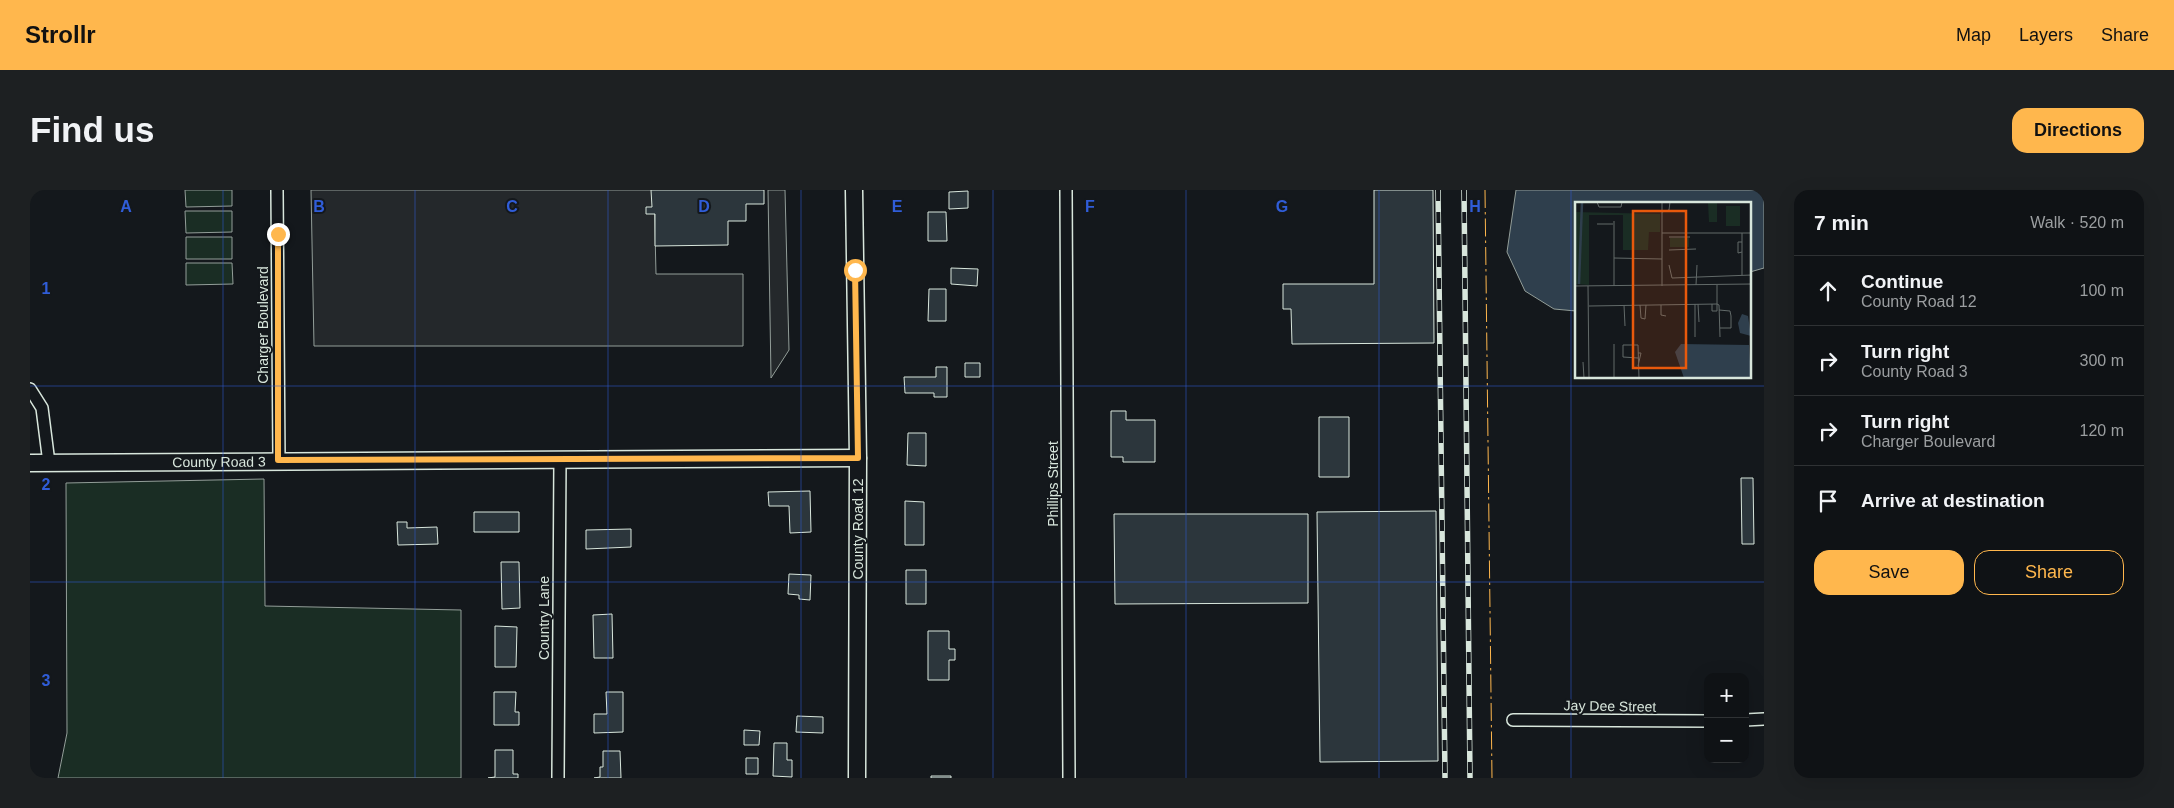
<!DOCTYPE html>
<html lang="en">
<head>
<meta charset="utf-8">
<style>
	body { margin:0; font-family:Helvetica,sans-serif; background:#1d2022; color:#f1f3f6 }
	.controls { position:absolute; right:15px; bottom:15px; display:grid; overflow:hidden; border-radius:10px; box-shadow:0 5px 20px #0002 }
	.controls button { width:45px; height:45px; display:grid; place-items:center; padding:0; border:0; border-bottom:1px solid #2f3234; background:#0f1215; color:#f1f3f6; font:25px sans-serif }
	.stop { position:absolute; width:15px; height:15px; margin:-11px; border:4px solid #ffb74d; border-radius:50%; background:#fff }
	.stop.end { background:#ffb74d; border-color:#fff; box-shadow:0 1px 5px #0008 }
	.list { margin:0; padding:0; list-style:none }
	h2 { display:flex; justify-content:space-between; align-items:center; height:65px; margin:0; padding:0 20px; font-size:21px }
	h2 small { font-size:16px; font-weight:400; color:#9b9ea0 }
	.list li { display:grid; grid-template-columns:32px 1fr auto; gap:15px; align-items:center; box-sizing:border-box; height:70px; padding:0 20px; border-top:1px solid #2f3234 }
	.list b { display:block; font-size:19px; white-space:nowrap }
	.list p { margin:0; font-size:16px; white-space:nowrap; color:#9b9ea0 }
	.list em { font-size:16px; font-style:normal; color:#9b9ea0 }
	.actions { display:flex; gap:10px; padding:15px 20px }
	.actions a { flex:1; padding:11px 0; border:1px solid #ffb74d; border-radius:15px; text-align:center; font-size:18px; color:#ffb74d }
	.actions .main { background:#ffb74d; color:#111 }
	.icon { flex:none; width:28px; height:28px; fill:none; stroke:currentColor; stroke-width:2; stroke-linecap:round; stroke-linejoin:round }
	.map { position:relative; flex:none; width:1734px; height:588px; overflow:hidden; border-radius:15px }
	header { display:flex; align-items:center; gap:30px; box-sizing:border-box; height:70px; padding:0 25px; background:#ffb74d; color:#111 }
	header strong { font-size:24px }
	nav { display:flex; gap:28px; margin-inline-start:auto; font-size:18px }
	.intro { display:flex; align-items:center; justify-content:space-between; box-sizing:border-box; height:120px; padding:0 30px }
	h1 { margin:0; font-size:35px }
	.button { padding:12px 22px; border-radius:15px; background:#ffb74d; color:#111; font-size:18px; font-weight:700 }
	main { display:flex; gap:30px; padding:0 30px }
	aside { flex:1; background:#0f1215; border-radius:15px; box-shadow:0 5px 20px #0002 }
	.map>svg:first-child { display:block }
	.green { fill:#1a2d24; stroke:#939e99 }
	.parking { fill:#24282b; stroke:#939e99 }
	.water { fill:#2f3f4d; stroke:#939e99 }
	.building { fill:#2c363c; stroke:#d8e6dc }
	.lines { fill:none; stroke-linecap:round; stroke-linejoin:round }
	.street-casing { stroke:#d8e6dc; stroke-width:14 }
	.secondary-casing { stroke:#d8e6dc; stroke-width:19 }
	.street { stroke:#14181c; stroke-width:11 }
	.secondary { stroke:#14181c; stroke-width:16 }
	.rail-casing { stroke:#d8e6dc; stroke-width:5.5 }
	.rail { stroke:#14181c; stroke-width:4; stroke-dasharray:11; stroke-linecap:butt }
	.power { stroke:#ffb74d; stroke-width:1; stroke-dasharray:18 4 2.5 4; stroke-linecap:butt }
	.route { stroke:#ffb74d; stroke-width:6 }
	.grid { fill:none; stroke:#305dd8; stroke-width:1; stroke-opacity:0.55 }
	.labels { text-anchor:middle; stroke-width:4; stroke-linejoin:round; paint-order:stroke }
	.street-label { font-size:14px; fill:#d8e6dc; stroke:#14181c }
	.inset-river { fill:none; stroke:#2f3f4d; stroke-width:2.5 }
	.inset-road { fill:none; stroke:#626a69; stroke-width:1 }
	.view { fill:#e8590c; fill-opacity:0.15; stroke:#e8590c; stroke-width:2.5 }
	.inset-edge { fill:none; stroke:#d8e6dc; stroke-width:2.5 }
	.grid-label { font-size:16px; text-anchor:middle; font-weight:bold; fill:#305dd8; stroke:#14181c; stroke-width:4; stroke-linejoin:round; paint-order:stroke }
</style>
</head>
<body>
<header>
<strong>Strollr</strong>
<nav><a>Map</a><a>Layers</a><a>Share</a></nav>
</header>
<div class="intro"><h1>Find us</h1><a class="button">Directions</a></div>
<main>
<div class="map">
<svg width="1734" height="588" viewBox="0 0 1734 588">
	<rect width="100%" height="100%" fill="#14181c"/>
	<path class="green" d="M155,0H202V16L156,17Z
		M155,21H202V42L156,43Z
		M156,47H202V69H156Z
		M156,73H202L203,94L156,95Z
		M234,289L235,416L431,420V588H28L37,543L36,293Z"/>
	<path class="parking" d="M281,0H624L626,84H713V156H284Z
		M738,0H755L759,160L741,188Z"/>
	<path class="water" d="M1486,0H1734V78L1720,82V14H1546V121L1524,119L1495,101L1477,62Z"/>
	<path class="building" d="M621,0H734V14H716V31H698V55L625,56V24H616V17H622Z
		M1344,0H1403L1404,153L1262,154L1261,119H1253V94H1344Z
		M938,1V18L919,19V2Z
		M898,22H916L917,51H898Z
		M921,78L948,79L947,96L921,94Z
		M899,99H916V131H898Z
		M935,173H950V187H935Z
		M906,177H917V207H904V203H875L874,187H906Z
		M1081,221H1096V230H1125V272H1093V267H1081Z
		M1289,227H1319V287H1289Z
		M878,243H896V276L877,275Z
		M1711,288H1723L1724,354H1712Z
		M780,301L781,342L760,343L759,316H739L738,302Z
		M875,311L894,312V355H875Z
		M1406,321L1408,571L1290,572L1287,322Z
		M444,322H489V342H444Z
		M1084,324H1278V413L1085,414Z
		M367,332H377V338L407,337L408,354L368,355Z
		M601,339V357L556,359V340Z
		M471,372H489L490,418L472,419Z
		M876,380H896V414H876Z
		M759,384L781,385L780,410L769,409V405L758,404Z
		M582,424L583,468H564L563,425Z
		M465,436L487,437L486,477H465Z
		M898,441H919V459H925V470H919V490H898Z
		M464,502H486L485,522H489V535H464Z
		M576,502H593V542L564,543V524H577Z
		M767,526L793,527V543L766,542Z
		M714,540L730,541L729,555H714Z
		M744,553H757V570H762V587L743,586Z
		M465,560H483V584H488V588H458L465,587Z
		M573,561H590L591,588H564L570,587V577H573Z
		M716,568H728V584H716Z
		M901,586H921V588H901Z"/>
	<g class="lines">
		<defs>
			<path id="street" d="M247,0L249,270
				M1036,0L1039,588
				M0,199L12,218L19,273
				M1483,530L1678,531
				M1715,530L1734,529
				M528,588L530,269"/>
			<g id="secondary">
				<path d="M824,0L828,268L827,588"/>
				<path id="s1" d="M0,273L828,268"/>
			</g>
		</defs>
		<use href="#street" class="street-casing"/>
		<use href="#secondary" class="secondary-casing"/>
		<use href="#street" class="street"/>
		<use href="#secondary" class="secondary"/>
		<defs>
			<path id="rail" d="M1408,0L1415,588
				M1434,0L1440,588"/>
		</defs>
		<use href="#rail" class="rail-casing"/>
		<use href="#rail" class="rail"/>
		<path class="power" d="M1455,0L1462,588"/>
	</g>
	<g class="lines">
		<path class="route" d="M248,44V270L828,268L825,80"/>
	</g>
	<path class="grid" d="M193,0V588M385,0V588M578,0V588M771,0V588M963,0V588M1156,0V588M1349,0V588M1541,0V588M0,196H1734M0,392H1734"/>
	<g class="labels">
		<g class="street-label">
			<text transform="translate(233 135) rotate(-90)" y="5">Charger Boulevard</text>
			<text dy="5" stroke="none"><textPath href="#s1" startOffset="189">County Road 3</textPath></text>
			<text transform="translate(1023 294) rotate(-90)" y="5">Phillips Street</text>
			<text transform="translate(828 339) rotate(-90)" y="5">County Road 12</text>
			<text transform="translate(514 428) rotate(-90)" y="5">Country Lane</text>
			<text transform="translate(1580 516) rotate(1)" y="5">Jay Dee Street</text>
		</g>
	</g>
	<g transform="translate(1545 12)">
		<rect width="176" height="176" fill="#14181c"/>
		<path d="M133,1H142V20H134ZM151,4H165V24H151ZM0,10L85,12V30H74L73,48H48V13H14V83L0,82ZM95,36H114V45H95Z" fill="#1a2d24"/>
		<path d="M167,112L173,114L176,134L165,131L163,121ZM106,142L174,143L176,176H109L100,150Z" fill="#2f3f4d"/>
		<path class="inset-river" d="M4,82L7,0"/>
		<path class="inset-road" d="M22,0L24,5H46L47,0M87,0V84M87,10L94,8L95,0M39,19V84M22,22H38M87,31H177M167,31V73M94,35H115M94,48L121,47M167,50L163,51V40H167M39,56L87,57M94,63L97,76L177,73M121,83L122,63M0,84L177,82M13,84L14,176M120,102V135M123,102L124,120M137,102V109H142V102M142,102L144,103L145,135M49,103L50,124M65,103L66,116L70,117L71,103M86,103V113L91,114M14,104L142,102V83M144,108L155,109L156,114V126H145M39,142V176M63,151H66L63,164M63,156L48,155V143H63L64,176M8,160L9,176"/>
		<path class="view" d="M58,9H111V166H58Z"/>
		<rect width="176" height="176" class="inset-edge"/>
	</g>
	<g class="grid-label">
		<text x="96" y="22">A</text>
		<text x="289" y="22">B</text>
		<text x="482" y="22">C</text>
		<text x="674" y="22">D</text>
		<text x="867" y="22">E</text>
		<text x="1060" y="22">F</text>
		<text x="1252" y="22">G</text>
		<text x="1445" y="22">H</text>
		<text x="16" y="104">1</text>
		<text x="16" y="300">2</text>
		<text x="16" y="496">3</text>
	</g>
</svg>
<div class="controls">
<button>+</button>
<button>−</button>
</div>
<div class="stop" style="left:825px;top:80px"></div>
<div class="stop end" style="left:248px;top:44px"></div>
</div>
<aside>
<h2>7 min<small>Walk · 520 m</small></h2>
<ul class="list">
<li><svg class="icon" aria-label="ahead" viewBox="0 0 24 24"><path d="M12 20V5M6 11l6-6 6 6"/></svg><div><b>Continue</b><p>County Road 12</p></div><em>100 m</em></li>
<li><svg class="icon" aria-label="right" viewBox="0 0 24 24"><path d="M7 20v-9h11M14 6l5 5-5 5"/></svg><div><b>Turn right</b><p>County Road 3</p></div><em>300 m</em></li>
<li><svg class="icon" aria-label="right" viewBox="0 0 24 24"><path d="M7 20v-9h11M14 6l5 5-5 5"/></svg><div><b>Turn right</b><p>Charger Boulevard</p></div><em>120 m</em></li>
<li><svg class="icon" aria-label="arrive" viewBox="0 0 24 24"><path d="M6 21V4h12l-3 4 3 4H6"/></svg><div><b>Arrive at destination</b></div></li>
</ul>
<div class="actions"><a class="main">Save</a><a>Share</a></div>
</aside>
</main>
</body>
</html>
